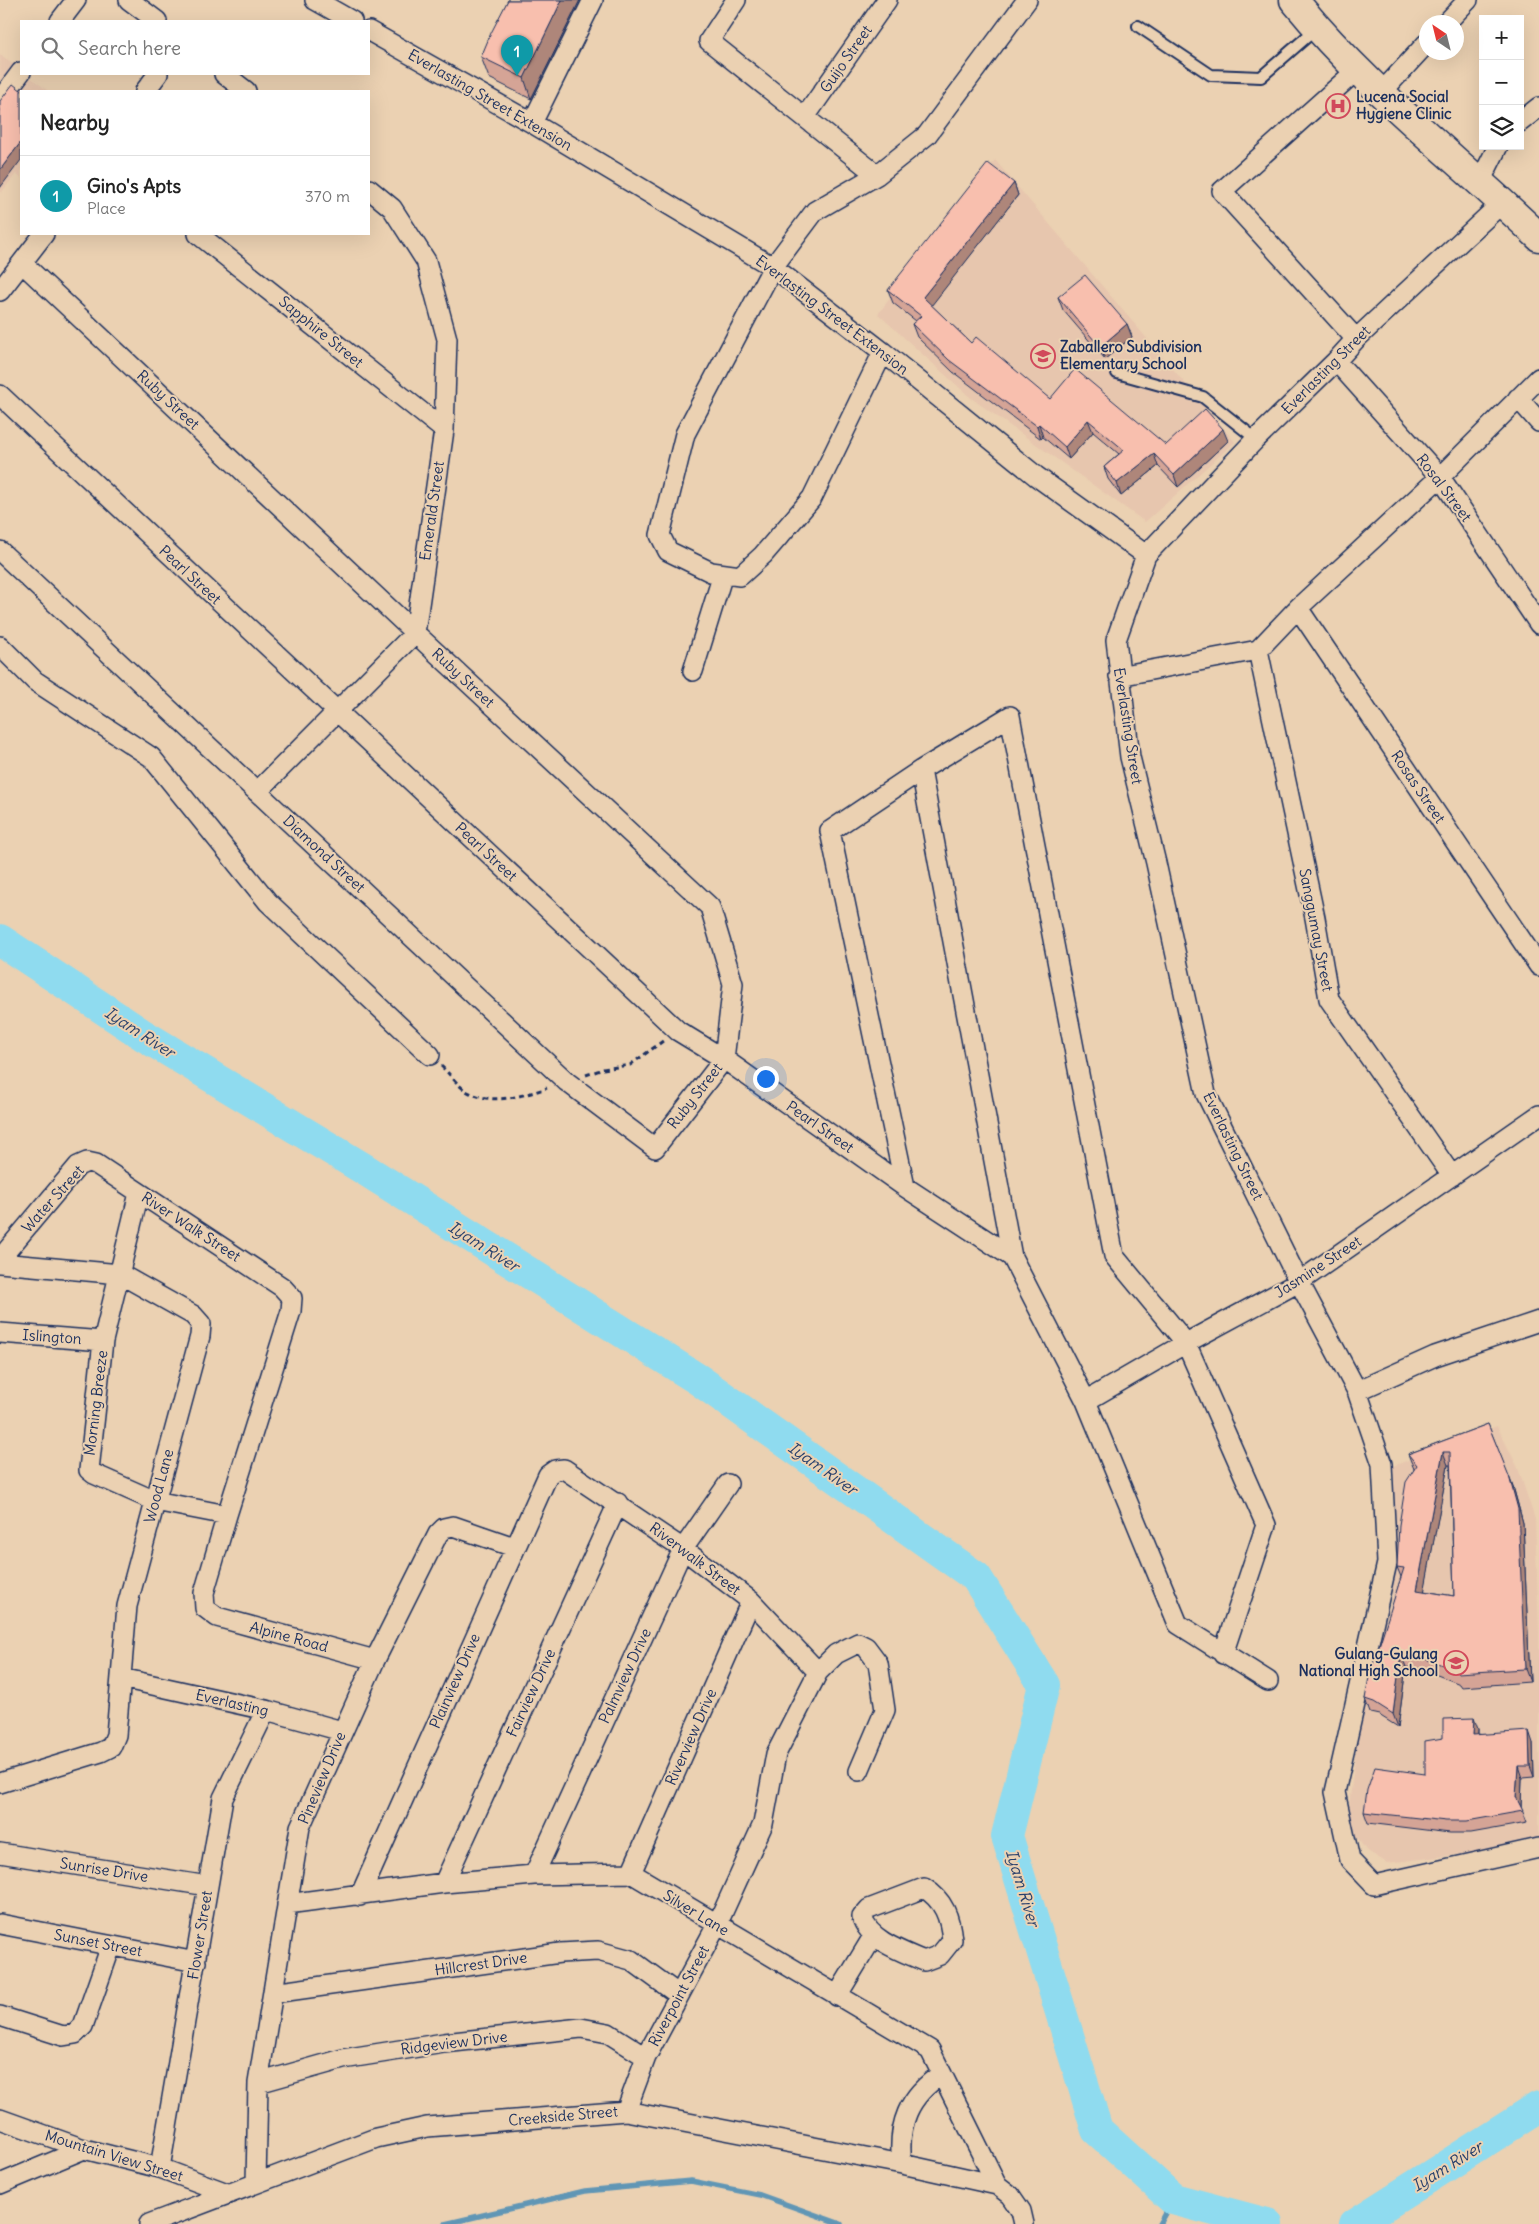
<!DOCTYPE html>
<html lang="en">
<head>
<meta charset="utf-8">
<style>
	body { margin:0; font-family:Delius,sans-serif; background:#f2f2f2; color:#222 }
	.controls { position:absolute; right:15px; top:15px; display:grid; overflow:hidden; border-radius:0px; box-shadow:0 5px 20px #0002 }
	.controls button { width:45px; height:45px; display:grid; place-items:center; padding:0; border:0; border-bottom:1px solid #e0e0e0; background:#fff; color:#222; font:25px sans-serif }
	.compass { position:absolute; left:1419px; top:15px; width:45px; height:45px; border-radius:50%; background:#fff; box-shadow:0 5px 20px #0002; rotate:325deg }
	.you { position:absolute; left:765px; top:1078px; width:18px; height:18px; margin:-12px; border:4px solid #fff; border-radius:50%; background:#1a73e8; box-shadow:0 0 0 8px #1a73e833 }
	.badge { display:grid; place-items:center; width:32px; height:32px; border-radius:50%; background:#2563eb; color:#fff; font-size:16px; font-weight:700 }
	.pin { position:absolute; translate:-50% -41px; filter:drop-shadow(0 1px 2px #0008) }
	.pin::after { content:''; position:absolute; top:26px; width:18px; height:15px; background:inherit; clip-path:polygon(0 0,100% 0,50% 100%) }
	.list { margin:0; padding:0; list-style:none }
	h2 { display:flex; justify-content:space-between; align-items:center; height:65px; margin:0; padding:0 20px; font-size:21px }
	h2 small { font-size:16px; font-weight:400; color:#767676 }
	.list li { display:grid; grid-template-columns:32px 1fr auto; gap:15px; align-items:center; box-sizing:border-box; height:80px; padding:0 20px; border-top:1px solid #e0e0e0 }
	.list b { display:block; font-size:19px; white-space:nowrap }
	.list p { margin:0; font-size:16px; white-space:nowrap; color:#767676 }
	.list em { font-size:16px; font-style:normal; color:#767676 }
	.icon { flex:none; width:28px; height:28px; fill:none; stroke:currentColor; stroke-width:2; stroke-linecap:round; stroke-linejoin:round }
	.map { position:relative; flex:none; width:1539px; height:2224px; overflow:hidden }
	.search { position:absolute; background:#fff; box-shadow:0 5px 20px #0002; left:20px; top:20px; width:350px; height:55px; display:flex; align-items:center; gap:12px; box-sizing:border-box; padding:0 18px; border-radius:0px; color:#767676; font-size:19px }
	.panel { position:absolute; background:#fff; box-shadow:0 5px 20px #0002; left:20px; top:90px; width:350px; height:145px; border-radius:0px }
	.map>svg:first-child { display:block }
	.built { fill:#e7c6ae }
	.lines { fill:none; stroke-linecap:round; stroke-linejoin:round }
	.stream { stroke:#6196b5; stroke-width:5.5 }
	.river { stroke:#8fdbef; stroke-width:32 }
	.lane-casing { stroke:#1b2f5e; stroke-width:14 }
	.street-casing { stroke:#1b2f5e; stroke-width:22 }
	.secondary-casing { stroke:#1b2f5e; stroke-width:31 }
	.path { stroke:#1b2f5e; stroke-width:3; stroke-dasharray:5 4; stroke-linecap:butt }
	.lane { stroke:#ebd1b2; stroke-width:10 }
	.street { stroke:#ebd1b2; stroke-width:19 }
	.secondary { stroke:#ebd1b2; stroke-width:28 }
	.wall { fill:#d5a496; stroke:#1b2f5e; fill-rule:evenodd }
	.shaded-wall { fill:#ae867a; stroke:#1b2f5e }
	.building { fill:#f8bfae; stroke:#1b2f5e; fill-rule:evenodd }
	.labels { text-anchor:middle; stroke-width:4; stroke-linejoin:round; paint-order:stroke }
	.street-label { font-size:15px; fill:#1b2f5e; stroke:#ebd1b2 }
	.poi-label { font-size:15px; font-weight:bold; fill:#1b2f5e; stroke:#ebd1b2; text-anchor:start }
	.water-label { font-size:16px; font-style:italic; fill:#27406c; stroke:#ebd1b2 }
</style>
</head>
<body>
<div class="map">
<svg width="1539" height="2224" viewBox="0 0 1539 2224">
	<rect width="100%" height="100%" fill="#ebd1b2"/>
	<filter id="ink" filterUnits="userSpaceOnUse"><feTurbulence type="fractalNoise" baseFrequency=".02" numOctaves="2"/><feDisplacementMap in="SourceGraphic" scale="10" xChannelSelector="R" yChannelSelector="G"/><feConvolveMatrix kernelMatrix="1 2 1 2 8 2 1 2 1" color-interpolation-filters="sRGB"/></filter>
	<g filter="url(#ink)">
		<path class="built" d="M0,54L48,91H21V178L16,174L1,193Z
			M995,160L1235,442L1145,522L971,398L878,314Z
			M1497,1426L1518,1468L1535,1519L1539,1632V1837L1497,1850L1387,1863L1366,1850L1353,1832L1349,1806L1363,1693L1392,1599L1393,1466Z"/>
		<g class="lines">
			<path class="stream" d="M445,2224L585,2191L691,2181L760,2195L841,2224
				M1159,2224L1173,2199"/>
			<path class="river" d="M0,940L143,1035L364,1169L699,1380L976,1577L1044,1685L1007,1836L1097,2130L1173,2199L1267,2224
				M1355,2224L1539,2107"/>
			<defs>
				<path id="lane" d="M1138,26L1211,75L1261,77L1316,29
					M1117,373L1203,397L1256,439"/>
				<path id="street" d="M129,0L157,21
					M315,0L352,21
					M736,0L709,41L877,175
					M60,21L76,0
					M1447,22L1468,0
					M369,31L532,123L773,267L883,352L1036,476L1146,555
					M224,74L246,91
					M145,91L158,74
					M1380,94L1426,44
					M0,100L21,72
					M805,117L887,0
					M1520,122L1539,107
					M532,123L593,0
					M1480,182L1498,146
					M1503,202L1356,339L1336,361L1256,439L1146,555L1116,640L1130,757L1156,863L1206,1094L1299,1282L1357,1391L1382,1464L1387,1563L1335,1792L1350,1860L1374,1885L1539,1848
					M198,234L444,430
					M0,291L44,234
					M1356,339L1222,191L1357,70
					M883,352L812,498L763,555L740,576L711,572L668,551L660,535L685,434L773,267L815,211L877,175L927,135L1027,0
					M1336,361L1440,477L1539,624
					M0,395L678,1031L724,1059L905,1187L1012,1257
					M1518,398L1539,422
					M0,551L567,1082L655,1148L724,1059L733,984L710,907L415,633L22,263
					M1298,608L1539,966
					M0,646L35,681L151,757L268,902L430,1055
					M1258,650L1315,918L1329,999L1452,1176
					M693,671L723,574
					M1119,676L1258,650L1298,608L1440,477L1539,378
					M921,770L1012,1257L1086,1401L1178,1624L1268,1681
					M257,792L415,633L444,430L447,339L426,261L392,208L369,189
					M905,1187L830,831L921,770L1010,716L1114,1256L1186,1343L1266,1525L1223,1654
					M139,1193L103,1341L89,1470L94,1474L155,1501L227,1515
					M0,1259L78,1166L87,1162L96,1164L282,1287L292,1298L291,1311L227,1515L204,1593L205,1608L217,1617L375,1660
					M0,1263L120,1274L193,1315L201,1324L200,1336L127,1606L116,1735L111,1747L101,1752L0,1783
					M0,1333L103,1341
					M1357,1391L1435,1356L1539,1321
					M1086,1401L1186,1343L1299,1282L1539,1115
					M121,1678L266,1710L342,1731
					M0,1853L208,1886
					M631,1873L751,1601
					M534,1875L683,1549L728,1484
					M444,1883L618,1503
					M924,1888C944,1900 950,1918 952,1940L940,1955L924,1961C903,1952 868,1940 862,1917L869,1909Z
					M360,1896L548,1475L555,1470L564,1469L683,1549L751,1601L818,1672
					M287,1904L444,1883L534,1875L631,1873L930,2050L997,2185
					M0,1924L196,1962
					M273,1993L560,1953L598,1951L631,1960L679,1995
					M837,1996L874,1935
					M0,2016L63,2036L75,2034L83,2026L111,1946
					M258,2083L343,2059L444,2043L581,2028L608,2033L646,2057
					M626,2111L646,2057L717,1925L763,1824L776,1754L818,1672L836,1654L858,1643L866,1647L878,1663L885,1710L859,1771
					M0,2119L84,2149L160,2168L227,2193
					M902,2164C897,2125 908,2096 942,2074
					M160,2168L223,1798L266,1710
					M256,2183L258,2083L300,1827L375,1660L438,1534L444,1528L453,1526L514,1547
					M0,2184L84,2149
					M149,2224L376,2138L427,2127L626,2111L902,2164L997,2185L1010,2195L1021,2211L1024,2224"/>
				<path id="secondary" d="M1294,0C1366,89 1457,158 1539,237"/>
			</defs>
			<use href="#lane" class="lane-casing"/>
			<use href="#street" class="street-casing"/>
			<use href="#secondary" class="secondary-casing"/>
			<path class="path" d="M441,1066C450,1074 460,1089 470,1093C495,1105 522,1096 547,1088
				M586,1075L603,1069L630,1065L663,1041"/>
			<use href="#lane" class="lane"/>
			<use href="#street" class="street"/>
			<use href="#secondary" class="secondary"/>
		</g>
		<path class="wall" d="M508,0H580L531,99L489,78L481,57Z
			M1014,183L1018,195L931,305L971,343L1050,399L1166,445L1228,441L1178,487L1158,466L1121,496L1108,479L1104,467L1119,454L1093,432L1069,459L1043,437L1041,439L953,372L917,337L912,324L916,321L893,303L888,290Z
			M1058,297L1127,324L1132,337L1105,359L1063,310Z
			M1488,1424L1514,1490L1523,1523L1530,1682L1462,1687L1460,1684L1422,1669L1406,1667L1398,1727L1379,1715L1370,1713L1365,1699L1401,1577L1397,1567L1414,1469L1408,1454ZM1448,1465H1450L1454,1596L1424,1591Z
			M1478,1729V1734L1533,1743L1534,1777L1522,1778L1521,1807L1527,1823L1471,1833H1450L1368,1823L1364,1812L1425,1774L1443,1738Z"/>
		<path class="shaded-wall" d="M562,0H580L531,99L524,78Z
			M21,142V160L0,188V170Z
			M1014,183L1018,195L928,310L923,297Z
			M1127,324L1132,337L1105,359L1100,347Z
			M1088,420L1093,432L1069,459L1065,447Z
			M1039,424L1043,437L1041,439L1037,426Z
			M1223,429L1228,441L1178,487L1174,475Z
			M1154,454L1158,466L1121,496L1117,483Z
			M1443,1452L1448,1465L1422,1604L1417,1590Z
			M1509,1476L1514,1490L1523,1523L1530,1682L1525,1669Z
			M1401,1654L1406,1667L1398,1727L1393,1714Z
			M1474,1718L1478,1729L1477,1746L1473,1735Z
			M1529,1731L1533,1743L1534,1777L1530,1766Z
			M1518,1766L1522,1778L1521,1808L1516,1797Z"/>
		<path class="building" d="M508,0H562L524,78L481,57L491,33Z
			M13,84L22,91H21V142L0,170V101Z
			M988,163L1014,183L923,297L971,343L976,337L1050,399L1075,369L1166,445L1205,409L1223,429L1174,475L1154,454L1117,483L1104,467L1124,450L1088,420L1065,447L1039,424L1037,426L949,360L912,324L921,316L888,290Z
			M1085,275L1127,324L1100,347L1058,297Z
			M1488,1424L1509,1476L1518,1509L1525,1669L1457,1673V1670L1417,1656L1401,1654L1393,1714L1374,1702L1365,1699L1369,1677L1404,1568L1397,1567L1399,1525L1406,1482L1417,1465L1408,1454ZM1443,1452H1450L1454,1596L1417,1590Z
			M1474,1718L1473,1735L1529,1731L1530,1766H1518L1516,1797L1523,1811L1467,1821H1446L1364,1812L1367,1790L1375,1767L1425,1774V1741L1443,1738V1719Z"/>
	</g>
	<defs>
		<symbol id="hospital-ring" viewBox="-11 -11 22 22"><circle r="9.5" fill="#ebd1b2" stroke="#d1495b" stroke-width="1.5"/><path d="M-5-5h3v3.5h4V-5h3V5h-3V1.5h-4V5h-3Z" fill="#d1495b"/></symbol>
		<symbol id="school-ring" viewBox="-11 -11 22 22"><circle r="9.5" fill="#ebd1b2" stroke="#d1495b" stroke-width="1.5"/><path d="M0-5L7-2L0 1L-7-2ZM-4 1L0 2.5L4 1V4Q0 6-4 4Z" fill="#d1495b"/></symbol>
	</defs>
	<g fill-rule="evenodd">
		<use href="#hospital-ring" x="1324" y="92" width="28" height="28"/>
		<use href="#school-ring" x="1029" y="342" width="28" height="28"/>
		<use href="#school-ring" x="1442" y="1649" width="28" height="28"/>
	</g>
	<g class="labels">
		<g class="street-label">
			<text transform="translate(846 59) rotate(-55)" y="5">Guijo Street</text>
			<text transform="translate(490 100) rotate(30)" y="5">Everlasting Street Extension</text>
			<text transform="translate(832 315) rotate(37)" y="5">Everlasting Street Extension</text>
			<text transform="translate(321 332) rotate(39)" y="5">Sapphire Street</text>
			<text transform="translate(1326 370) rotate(-45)" y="5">Everlasting Street</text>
			<text transform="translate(168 400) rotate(43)" y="5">Ruby Street</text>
			<text transform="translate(1444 488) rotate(53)" y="5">Rosal Street</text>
			<text transform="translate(432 511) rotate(-82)" y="5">Emerald Street</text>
			<text transform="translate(190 575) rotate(43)" y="5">Pearl Street</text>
			<text transform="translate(463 678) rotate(43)" y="5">Ruby Street</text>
			<text transform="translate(1128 726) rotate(81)" y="5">Everlasting Street</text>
			<text transform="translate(1418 787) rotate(56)" y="5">Rosas Street</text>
			<text transform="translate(486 852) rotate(43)" y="5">Pearl Street</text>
			<text transform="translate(324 854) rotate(43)" y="5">Diamond Street</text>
			<text transform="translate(1316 930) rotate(79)" y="5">Sanggumay Street</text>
			<text transform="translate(695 1096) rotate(-52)" y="5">Ruby Street</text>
			<text transform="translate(820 1127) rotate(35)" y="5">Pearl Street</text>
			<text transform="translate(1233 1146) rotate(64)" y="5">Everlasting Street</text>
			<text transform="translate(53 1199) rotate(-48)" y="5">Water Street</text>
			<text transform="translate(191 1227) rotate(33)" y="5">River Walk Street</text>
			<text transform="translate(1318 1267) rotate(-33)" y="5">Jasmine Street</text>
			<text transform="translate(52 1337) rotate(4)" y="5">Islington</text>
			<text transform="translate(96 1403) rotate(-83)" y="5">Morning Breeze</text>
			<text transform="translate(159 1486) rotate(-75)" y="5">Wood Lane</text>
			<text transform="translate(695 1559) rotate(37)" y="5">Riverwalk Street</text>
			<text transform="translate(289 1637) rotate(15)" y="5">Alpine Road</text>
			<text transform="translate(625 1676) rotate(-65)" y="5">Palmview Drive</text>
			<text transform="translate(455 1681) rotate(-66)" y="5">Plainview Drive</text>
			<text transform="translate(531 1693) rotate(-65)" y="5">Fairview Drive</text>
			<text transform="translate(232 1703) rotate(13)" y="5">Everlasting</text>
			<text transform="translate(691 1737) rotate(-66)" y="5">Riverview Drive</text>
			<text transform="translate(322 1778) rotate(-67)" y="5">Pineview Drive</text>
			<text transform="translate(104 1870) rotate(9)" y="5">Sunrise Drive</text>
			<text transform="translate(696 1913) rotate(31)" y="5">Silver Lane</text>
			<text transform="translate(200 1935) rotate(-81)" y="5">Flower Street</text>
			<text transform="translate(98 1943) rotate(11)" y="5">Sunset Street</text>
			<text transform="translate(481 1964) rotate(-8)" y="5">Hillcrest Drive</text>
			<text transform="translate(679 1996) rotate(-62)" y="5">Riverpoint Street</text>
			<text transform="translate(454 2043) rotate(-7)" y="5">Ridgeview Drive</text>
			<text transform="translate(563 2116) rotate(-5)" y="5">Creekside Street</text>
			<text transform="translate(114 2156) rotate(17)" y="5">Mountain View Street</text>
		</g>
		<g class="poi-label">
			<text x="1356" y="102">Lucena Social<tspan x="1356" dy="17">Hygiene Clinic</tspan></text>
			<text x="1060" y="352">Zaballero Subdivision<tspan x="1060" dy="17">Elementary School</tspan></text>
			<text x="1438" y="1659" text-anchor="end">Gulang-Gulang<tspan x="1438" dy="17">National High School</tspan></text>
		</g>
		<g class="water-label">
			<text transform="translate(140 1032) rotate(33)" y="6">Iyam River</text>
			<text transform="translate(484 1246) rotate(32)" y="6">Iyam River</text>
			<text transform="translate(823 1468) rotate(35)" y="6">Iyam River</text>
			<text transform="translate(1023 1888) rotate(73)" y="6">Iyam River</text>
			<text transform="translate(1447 2166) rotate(-32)" y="6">Iyam River</text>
		</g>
	</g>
</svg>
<div class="controls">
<button>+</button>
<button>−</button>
<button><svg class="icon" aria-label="layers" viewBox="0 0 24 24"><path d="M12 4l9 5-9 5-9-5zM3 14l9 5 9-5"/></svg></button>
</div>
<svg class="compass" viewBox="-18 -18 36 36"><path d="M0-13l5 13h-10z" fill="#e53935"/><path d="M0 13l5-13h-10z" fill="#767676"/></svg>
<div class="you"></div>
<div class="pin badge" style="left:517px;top:76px;background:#0f9aa8">1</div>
<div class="search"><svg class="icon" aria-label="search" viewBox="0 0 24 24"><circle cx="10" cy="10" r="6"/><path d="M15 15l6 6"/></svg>Search here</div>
<section class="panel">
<h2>Nearby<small></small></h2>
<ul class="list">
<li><span class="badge" style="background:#0f9aa8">1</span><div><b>Gino's Apts</b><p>Place</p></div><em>370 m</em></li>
</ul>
</section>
</div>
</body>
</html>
